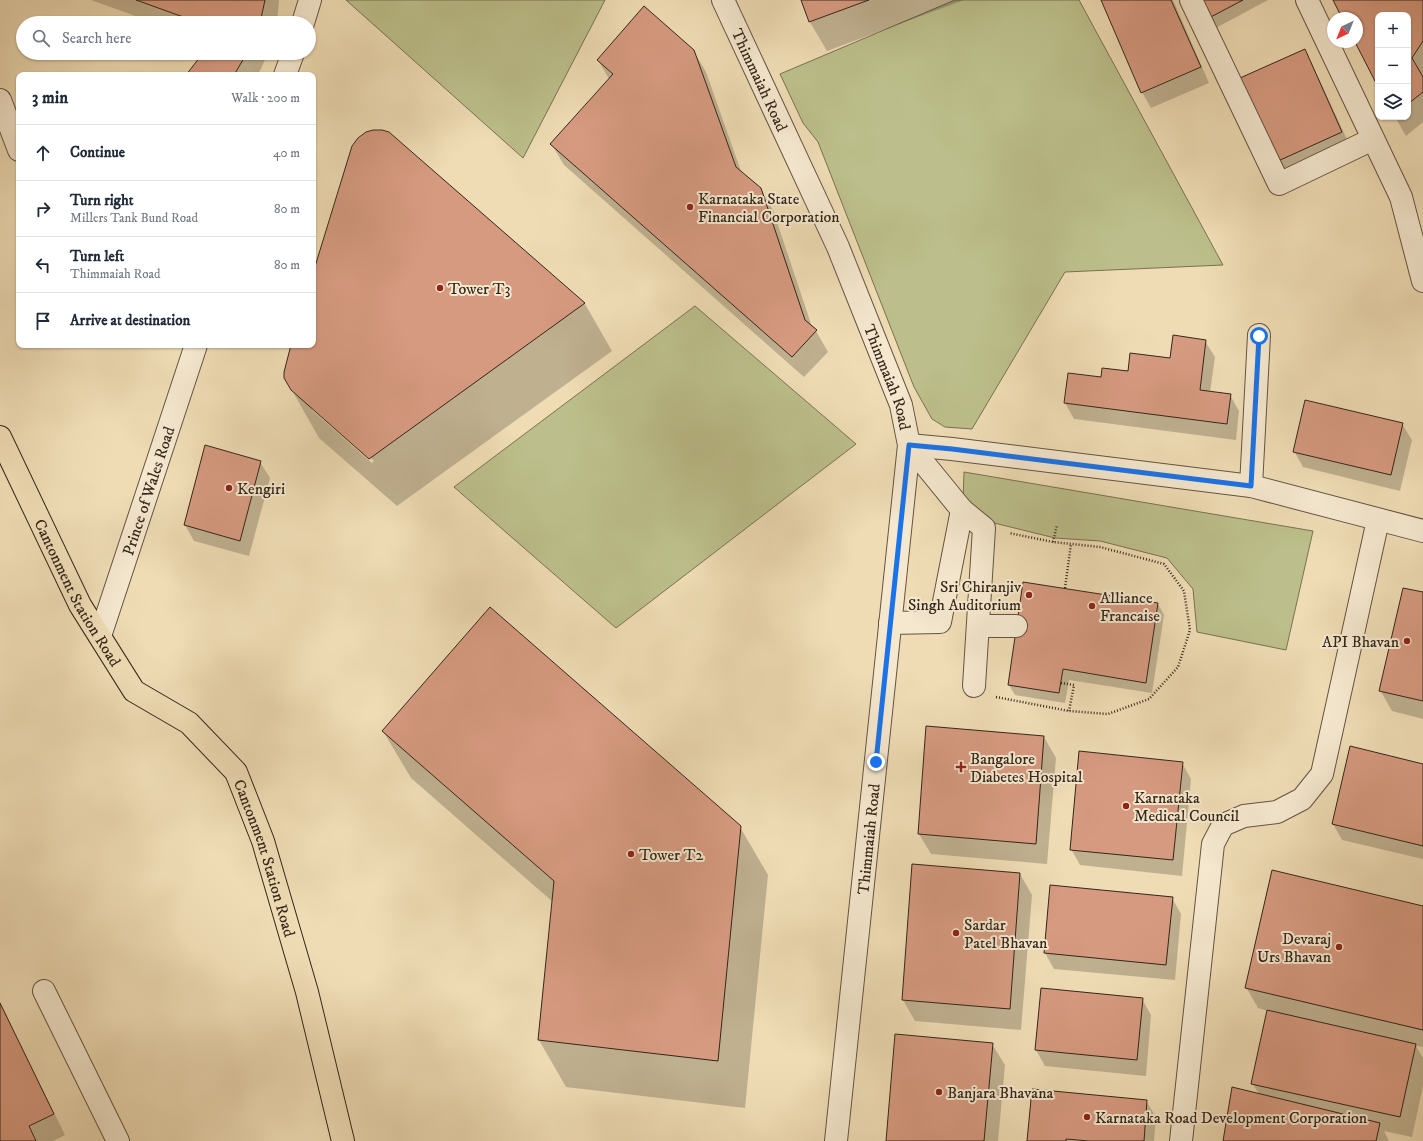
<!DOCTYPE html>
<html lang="en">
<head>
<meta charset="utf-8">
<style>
	body { margin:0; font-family:"IM FELL DW Pica",serif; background:#f2f2f3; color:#1f2937 }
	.controls { position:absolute; right:12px; top:12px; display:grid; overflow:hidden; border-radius:8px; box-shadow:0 1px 3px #0004 }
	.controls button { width:36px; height:36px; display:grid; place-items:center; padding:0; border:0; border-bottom:1px solid #e0e1e3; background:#fff; color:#1f2937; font:20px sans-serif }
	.compass { position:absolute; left:1327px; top:12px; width:36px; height:36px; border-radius:50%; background:#fff; box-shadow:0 1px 3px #0004; rotate:223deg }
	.stop { position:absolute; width:12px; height:12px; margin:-9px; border:3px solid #1a73e8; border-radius:50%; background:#fff }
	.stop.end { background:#1a73e8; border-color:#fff; box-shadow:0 1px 4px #0008 }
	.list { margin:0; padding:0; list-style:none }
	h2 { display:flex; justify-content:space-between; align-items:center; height:52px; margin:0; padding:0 16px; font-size:17px }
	h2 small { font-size:13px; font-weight:400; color:#747a83 }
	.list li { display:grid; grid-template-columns:26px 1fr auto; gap:12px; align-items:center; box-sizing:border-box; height:56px; padding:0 16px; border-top:1px solid #e0e1e3 }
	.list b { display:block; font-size:15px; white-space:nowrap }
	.list p { margin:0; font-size:13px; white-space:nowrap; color:#747a83 }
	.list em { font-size:13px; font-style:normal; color:#747a83 }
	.icon { flex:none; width:22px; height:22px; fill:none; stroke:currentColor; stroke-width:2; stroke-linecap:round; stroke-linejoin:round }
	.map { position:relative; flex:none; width:1423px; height:1141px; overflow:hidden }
	.search { position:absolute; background:#fff; box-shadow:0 1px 3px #0004; left:16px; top:16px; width:300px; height:44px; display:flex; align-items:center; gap:10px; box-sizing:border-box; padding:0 14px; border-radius:22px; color:#747a83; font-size:15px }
	.panel { position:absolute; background:#fff; box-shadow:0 1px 3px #0004; left:16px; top:72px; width:300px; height:276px; border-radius:8px }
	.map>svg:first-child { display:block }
	.green { fill:#bcbf8b; stroke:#787252 }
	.shadow { fill:#0003; fill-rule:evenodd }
	.building { fill:#d69a80; stroke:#34261a }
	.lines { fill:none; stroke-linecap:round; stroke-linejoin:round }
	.minor-casing { stroke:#635441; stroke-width:24 }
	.major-casing { stroke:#34261a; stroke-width:24 }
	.path { stroke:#34261a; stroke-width:2.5; stroke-dasharray:1 2; stroke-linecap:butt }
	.minor { stroke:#f5e8cf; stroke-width:22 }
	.major { stroke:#efdcb5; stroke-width:22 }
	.route { stroke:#1a73e8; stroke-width:5 }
	.poi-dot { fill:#8f2418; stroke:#f5e8cf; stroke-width:1.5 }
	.labels { text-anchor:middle; stroke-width:4; stroke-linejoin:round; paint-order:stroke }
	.street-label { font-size:16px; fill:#34261a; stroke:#f5e8cf }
	.poi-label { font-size:16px; fill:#34261a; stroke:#f5e8cf; text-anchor:start }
</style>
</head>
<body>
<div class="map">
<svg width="1423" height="1141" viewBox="0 0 1423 1141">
	<rect width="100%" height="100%" fill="#efdcb5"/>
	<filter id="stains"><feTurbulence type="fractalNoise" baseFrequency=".005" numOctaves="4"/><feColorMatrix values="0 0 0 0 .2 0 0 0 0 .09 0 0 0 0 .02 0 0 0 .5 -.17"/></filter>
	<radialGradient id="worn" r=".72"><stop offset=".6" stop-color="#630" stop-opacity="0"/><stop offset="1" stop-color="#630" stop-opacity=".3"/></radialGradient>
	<path class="green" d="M346,0H605L523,158Z
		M955,0H1079L1223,265L1065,272L972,429L945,427L932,419L914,387L818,142L803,123L780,74Z
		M695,306L856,444L616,628L454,487Z
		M964,472L1313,531L1286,650L1197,632L1193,589L1167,558L1100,541L1055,538L986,521L963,503Z"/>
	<path class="shadow" d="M91,0H279L277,23H155Z
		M802,0H964L827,51L810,22Z
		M1102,0H1173L1209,83L1151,108L1142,92Z
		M1198,0H1268L1214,29Z
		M1334,0H1423V122L1406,136L1395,117H1408V15H1378V85L1356,42H1357V18H1343Z
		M693,50L706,72L742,174L760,188L773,210L812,327L816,331L828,352L804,377L564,165L552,145L609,79L598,60Z
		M1304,50L1313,66L1351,148L1288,176L1279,160Z
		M204,53H268L258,75H187Z
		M389,133L585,304L612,351L397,506L319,438L285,378L286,365L292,345H313V276ZM312,408L374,461L372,463L312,410Z
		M1205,341L1215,357L1210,392L1230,395L1239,411L1236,440L1074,419L1065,403L1069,374L1102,379L1129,372L1171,359Z
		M1402,424L1412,440L1400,491L1303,467L1294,451Z
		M260,462L270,478L249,556L194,541L185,525Z
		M1423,593V719L1392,711L1380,690Z
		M1158,604L1164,615L1152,693L1069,680L1065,703L1015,695L1009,685Z
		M383,731L740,827L768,875L745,1108L566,1087L539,1040L553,902L411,778Z
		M1044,737L1056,758L1047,864L931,854L919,834Z
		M1182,763L1191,779L1182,876L1080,865L1071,849Z
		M1423,765V859L1342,840L1333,824Z
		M913,865L1020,874L1032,895L1021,1030L915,1021L903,1000Z
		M1172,898L1181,914L1175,980L1054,969L1045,953Z
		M1423,907V1047L1416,1046L1423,1058V1086L1412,1137L1384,1131L1389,1141H1224L1259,1094L1253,1084L1268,1011L1258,1008L1246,987Z
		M1142,999L1151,1015L1146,1076L1045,1066L1036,1050Z
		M0,1002L65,1135L53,1141H0Z
		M992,1044L1005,1065L998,1141H887Z
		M1146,1101L1156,1117L1154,1141H1028Z"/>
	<path class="building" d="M136,0H265L260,23H200Z
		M801,0H869L809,22Z
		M1101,0H1171L1201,67L1141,93Z
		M1196,0H1243L1207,19Z
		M1333,0H1423V41L1412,58L1423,77V92L1408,104V15H1378V87L1355,42H1357V18H1342Z
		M644,6L694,50L736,167L761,188L805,320L817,330L792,357L550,144L613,74L597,60Z
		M1305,49L1342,132L1278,161L1240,78Z
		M203,53H247L234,75H186Z
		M373,130H382L389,132L585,303L369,459L291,390L284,378V372L291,345H313V273L352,146L358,138L366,132Z
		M1173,335L1206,340L1200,390L1231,394L1227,424L1064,403L1068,373L1101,377L1102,368L1128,371L1130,353L1170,358Z
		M1305,400L1403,423L1391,475L1293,452Z
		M205,445L261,461L240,541L184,525Z
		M1023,582L1158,603L1146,683L1063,669L1059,693L1008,685Z
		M1403,588L1423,592V701L1379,691Z
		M490,607L741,826L718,1061L538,1040L554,881L382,731Z
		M926,726L1044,736L1036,844L918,834Z
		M1350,746L1423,764V846L1332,824Z
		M1079,751L1183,762L1173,860L1070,850Z
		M912,864L1020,873L1010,1009L902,1000Z
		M1272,870L1423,906V1030L1245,988Z
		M1050,885L1173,897L1166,965L1044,953Z
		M1041,988L1143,998L1137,1060L1035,1050Z
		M0,1003L54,1114L29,1126L36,1141H0Z
		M1267,1010L1416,1044L1400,1117L1251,1084Z
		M895,1034L993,1043L984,1141H886Z
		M1232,1087L1380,1123L1376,1141H1223Z
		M1032,1089L1147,1100L1144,1141H1089L1066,1139V1141H1027Z"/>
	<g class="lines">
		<defs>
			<g id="minor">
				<path id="s1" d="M723,0L838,247L901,405L909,445L836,1141"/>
				<path d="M1191,0L1279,184L1373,139"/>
				<path d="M1307,0L1401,197L1423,281"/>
				<path d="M303,23L310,0"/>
				<path d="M285,75L293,53"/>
				<path d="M0,100L19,150"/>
				<path d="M909,445L952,449L1251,486L1423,531"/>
				<path d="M909,445L962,510L984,528L974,686"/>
				<path d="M1251,486L1259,335"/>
				<path d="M890,623L940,622L962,510"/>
				<path d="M978,626H1016"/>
				<path id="s2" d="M100,636L196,345"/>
				<path d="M44,991L118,1141"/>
				<path d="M1181,1141L1213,844L1223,825L1244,816L1277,812L1302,799L1322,774L1378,520"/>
			</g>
			<g id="major">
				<path id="s3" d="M0,437L80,605L134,691L189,723L236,772L263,841L307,992L343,1141"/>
			</g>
		</defs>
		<use href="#minor" class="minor-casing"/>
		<use href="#major" class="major-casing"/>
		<path class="path" d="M1053,542L1057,525
			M1065,588L1071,544
			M1061,683L1074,685L1069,711
			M996,697L1069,711L1108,714L1149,699L1178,667L1190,630L1184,591L1164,564L1100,547L1053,542L1009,533"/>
		<use href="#minor" class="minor"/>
		<use href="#major" class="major"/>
	</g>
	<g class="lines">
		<path class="route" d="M876,762L909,445L952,449L1251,486L1259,336"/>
	</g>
	<g class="poi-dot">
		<circle cx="690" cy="207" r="4"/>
		<circle cx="440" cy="288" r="4"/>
		<circle cx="229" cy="488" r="4"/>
		<circle cx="1029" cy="595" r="4"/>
		<circle cx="1092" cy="606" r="4"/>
		<circle cx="1407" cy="641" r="4"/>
		<path d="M959 761h4v4h4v4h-4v4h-4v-4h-4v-4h4z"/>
		<circle cx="1126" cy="806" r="4"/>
		<circle cx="631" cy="854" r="4"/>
		<circle cx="956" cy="933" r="4"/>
		<circle cx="1339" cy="947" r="4"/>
		<circle cx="939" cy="1092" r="4"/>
		<circle cx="1087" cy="1117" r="4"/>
	</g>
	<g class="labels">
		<g class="street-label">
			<text dy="6" stroke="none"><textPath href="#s1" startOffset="88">Thimmaiah Road</textPath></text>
			<text dy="6" stroke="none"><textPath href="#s1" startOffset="412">Thimmaiah Road</textPath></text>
			<text dy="6" stroke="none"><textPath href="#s2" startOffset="153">Prince of Wales Road</textPath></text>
			<text dy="6" stroke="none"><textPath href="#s3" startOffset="174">Cantonment Station Road</textPath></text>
			<text transform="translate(868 839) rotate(-84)" y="6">Thimmaiah Road</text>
			<text dy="6" stroke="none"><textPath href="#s3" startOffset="510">Cantonment Station Road</textPath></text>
		</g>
		<g class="poi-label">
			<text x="698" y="204">Karnataka State<tspan x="698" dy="18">Financial Corporation</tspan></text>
			<text x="448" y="294">Tower T3</text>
			<text x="237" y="494">Kengiri</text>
			<text x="1021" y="592" text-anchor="end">Sri Chiranjiv<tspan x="1021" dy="18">Singh Auditorium</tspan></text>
			<text x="1100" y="603">Alliance<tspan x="1100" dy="18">Francaise</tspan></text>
			<text x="1399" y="647" text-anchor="end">API Bhavan</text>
			<text x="970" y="764">Bangalore<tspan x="970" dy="18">Diabetes Hospital</tspan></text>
			<text x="1134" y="803">Karnataka<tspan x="1134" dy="18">Medical Council</tspan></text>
			<text x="639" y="860">Tower T2</text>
			<text x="964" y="930">Sardar<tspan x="964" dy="18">Patel Bhavan</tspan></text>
			<text x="1331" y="944" text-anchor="end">Devaraj<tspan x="1331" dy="18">Urs Bhavan</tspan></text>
			<text x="947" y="1098">Banjara Bhavana</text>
			<text x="1095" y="1123">Karnataka Road Development Corporation</text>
		</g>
	</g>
	<rect width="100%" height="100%" filter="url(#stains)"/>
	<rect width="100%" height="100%" fill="url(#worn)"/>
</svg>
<div class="controls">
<button>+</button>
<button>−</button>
<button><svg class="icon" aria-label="layers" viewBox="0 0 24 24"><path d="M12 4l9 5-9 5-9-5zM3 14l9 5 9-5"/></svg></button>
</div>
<svg class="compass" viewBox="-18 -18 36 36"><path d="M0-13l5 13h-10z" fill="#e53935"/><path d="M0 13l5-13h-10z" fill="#747a83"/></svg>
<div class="stop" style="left:1259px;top:336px"></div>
<div class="stop end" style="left:876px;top:762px"></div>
<div class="search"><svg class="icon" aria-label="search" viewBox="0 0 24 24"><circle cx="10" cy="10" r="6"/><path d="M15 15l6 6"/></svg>Search here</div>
<section class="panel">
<h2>3 min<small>Walk · 200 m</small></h2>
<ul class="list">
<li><svg class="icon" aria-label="ahead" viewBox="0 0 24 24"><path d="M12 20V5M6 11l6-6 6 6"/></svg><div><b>Continue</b></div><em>40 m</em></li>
<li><svg class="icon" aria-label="right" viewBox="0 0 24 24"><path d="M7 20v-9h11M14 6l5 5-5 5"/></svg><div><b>Turn right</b><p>Millers Tank Bund Road</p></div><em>80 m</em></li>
<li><svg class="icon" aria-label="left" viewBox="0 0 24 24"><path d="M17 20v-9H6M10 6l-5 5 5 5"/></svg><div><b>Turn left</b><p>Thimmaiah Road</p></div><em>80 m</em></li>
<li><svg class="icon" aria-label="arrive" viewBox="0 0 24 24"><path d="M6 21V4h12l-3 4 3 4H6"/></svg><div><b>Arrive at destination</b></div></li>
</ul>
</section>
</div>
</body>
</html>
